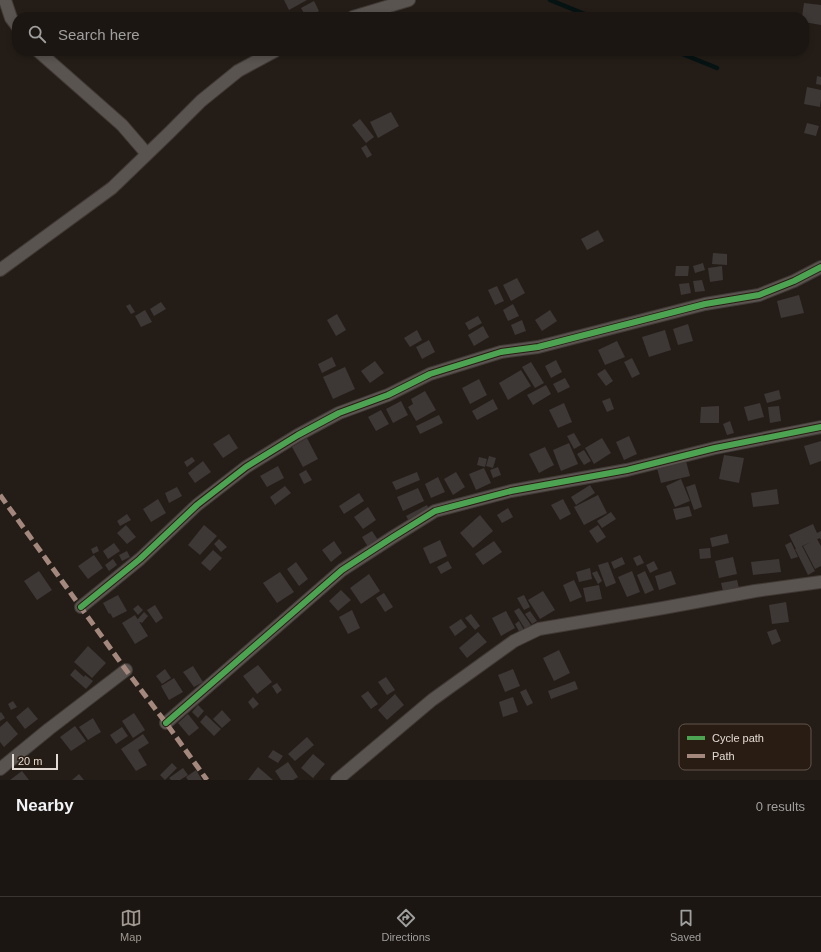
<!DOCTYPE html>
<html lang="en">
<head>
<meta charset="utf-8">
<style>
	body { margin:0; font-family:Helvetica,sans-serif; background:#28231f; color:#f1f3f6 }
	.scale { position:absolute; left:12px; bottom:10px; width:46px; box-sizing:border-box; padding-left:4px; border:2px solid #e3dad3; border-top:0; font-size:11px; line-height:14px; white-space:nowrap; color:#e3dad3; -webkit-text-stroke:3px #291c12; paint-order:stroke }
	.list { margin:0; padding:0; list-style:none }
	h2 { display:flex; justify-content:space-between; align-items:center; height:52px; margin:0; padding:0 16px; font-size:17px }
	h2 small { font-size:13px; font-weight:400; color:#a09f9f }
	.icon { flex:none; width:22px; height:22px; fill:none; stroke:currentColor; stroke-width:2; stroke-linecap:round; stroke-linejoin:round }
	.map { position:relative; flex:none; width:821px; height:780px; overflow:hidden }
	.search { position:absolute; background:#1b1611; box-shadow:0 2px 6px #0003; left:12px; right:12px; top:12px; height:44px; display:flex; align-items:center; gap:10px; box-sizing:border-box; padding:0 14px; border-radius:16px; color:#a09f9f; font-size:15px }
	.sheet { height:116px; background:#1b1611 }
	nav { display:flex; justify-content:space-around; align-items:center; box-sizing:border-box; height:56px; border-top:1px solid #393531; background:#1b1611; font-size:11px; color:#a09f9f }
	nav a { display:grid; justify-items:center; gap:2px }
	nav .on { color:#a09891 }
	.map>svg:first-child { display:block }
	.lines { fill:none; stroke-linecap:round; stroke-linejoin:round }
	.stream { stroke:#051312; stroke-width:4.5 }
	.building { fill:#3d3736 }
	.minor-casing { stroke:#403935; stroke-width:14 }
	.minor { stroke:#5a5450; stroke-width:12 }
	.quiet { stroke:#a5887d; stroke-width:5; stroke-dasharray:10 5; stroke-linecap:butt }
	.cycleway-casing { stroke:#291c12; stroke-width:8 }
	.cycleway { stroke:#4ca352; stroke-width:6 }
	.key { fill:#291c12; stroke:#61554c; stroke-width:1 }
	.key-label { font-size:11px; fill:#e3dad3 }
</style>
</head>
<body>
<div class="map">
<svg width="821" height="780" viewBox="0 0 821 780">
	<rect width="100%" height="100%" fill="#241d17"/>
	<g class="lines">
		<path class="stream" d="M550,0L592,17
			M675,51L717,68"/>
	</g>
	<path class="building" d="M284,0H307L289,10Z
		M314,1L319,11L309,17H306L301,8Z
		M804,3L821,5V25L804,22V17H802Z
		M817,76L821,77V85L816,84Z
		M807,87L821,90V100L820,107L804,104Z
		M391,112L399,126L378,138L370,122Z
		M360,119L374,137L366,143L352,125Z
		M807,123L819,126L816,136L804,133Z
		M366,145L372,155L367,158L361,148Z
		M598,230L604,241L587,250L581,239Z
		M713,253L727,254V265L712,264Z
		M703,263L705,270L695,273L693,266Z
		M676,266H689L688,276H675Z
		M722,266L723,280L710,282L708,268Z
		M517,278L525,293L511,301L503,285Z
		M702,280L705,291L695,292L693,281Z
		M689,283L691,293L681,295L679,284Z
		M497,286L504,301L495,305L488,290Z
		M799,295L804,313L781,318L777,301Z
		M161,302L166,309L154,316L150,309Z
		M130,304L135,312L131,314L126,306Z
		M513,304L519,316L508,321L503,310Z
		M145,310L152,322L141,327L135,316Z
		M550,310L557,321L542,331L535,320Z
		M337,314L346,330L336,336L327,320Z
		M478,316L482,323L469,330L465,323Z
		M522,320L526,331L515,335L511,325Z
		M688,324L693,341L678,345L673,329Z
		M483,326L489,337L474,346L468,335Z
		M417,330L422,340L410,347L404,338Z
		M665,330L671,350L649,357L642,337Z
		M429,340L435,352L422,359L416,347Z
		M617,341L625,357L605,365L598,350Z
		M332,357L336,366L322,373L318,364Z
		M632,358L640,374L632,378L624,362Z
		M556,360L562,372L551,378L545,366Z
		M375,361L384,373L370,383L361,371Z
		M531,362L544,383L535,388L522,367Z
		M345,367L355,389L333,399L323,377Z
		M605,369L613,381L606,386L597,374Z
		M521,370L531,386L508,400L499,383Z
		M565,378L570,387L558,393L553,384Z
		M479,379L487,395L470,404L462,388Z
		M546,385L551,394L533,405L527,395Z
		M779,390L781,399L767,403L764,394Z
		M425,391L436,410L416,421L408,407L413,404L411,399Z
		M610,398L614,409L607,412L602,401Z
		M493,399L498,409L477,420L472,411Z
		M401,401L408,415L393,423L386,409Z
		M564,403L572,422L558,428L549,410Z
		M760,403L764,417L748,421L744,407Z
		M719,406V423H700L701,407Z
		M779,406L781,421L770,423L768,407Z
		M381,410L389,424L376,431L368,417Z
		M439,415L443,423L420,434L416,426Z
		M730,421L734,433L727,435L723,424Z
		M574,433L581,445L574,449L567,436Z
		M229,434L238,448L223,458L213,444Z
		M629,436L637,454L624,460L616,442Z
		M307,438L318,459L303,467L292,447Z
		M602,438L611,453L594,464L585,448Z
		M821,441V461L810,465L804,446Z
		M569,443L578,464L561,471L553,450Z
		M545,447L554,465L539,473L529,454Z
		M584,450L591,461L584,465L577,454Z
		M724,455L744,458L739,483L719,479Z
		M489,456L496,458L493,468L486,466Z
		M192,457L195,461L187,467L184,462Z
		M479,457L487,459L485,467L477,465Z
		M203,461L211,472L195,483L188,473Z
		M686,461L690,476L661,483L657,468Z
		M278,466L284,478L267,487L260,476Z
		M498,467L501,475L493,478L490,470Z
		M484,468L491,483L476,490L469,474Z
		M306,470L312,480L304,484L299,474Z
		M417,472L420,480L396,490L392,482Z
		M456,472L465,487L453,495L444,479Z
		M438,477L445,492L431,498L425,484Z
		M681,479L690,501L675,507L666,486Z
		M695,484L702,507L694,510L686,487Z
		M590,485L595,493L576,505L571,497Z
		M285,486L291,493L275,505L270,497Z
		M177,487L182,496L169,503L165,493Z
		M418,488L424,501L403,511L397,497Z
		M777,489L779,504L753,507L751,493Z
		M359,493L364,501L344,514L339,506Z
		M598,495L607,513L584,525L574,507Z
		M158,499L166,513L151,522L143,509Z
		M563,499L571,514L560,520L551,505Z
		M427,505L430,512L410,523L406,516Z
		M689,506L692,516L676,520L673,509Z
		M368,507L376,520L363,529L354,517Z
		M508,508L513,517L502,523L497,515Z
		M611,512L616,519L602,528L597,521Z
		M127,514L131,520L120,526L117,521Z
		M480,515L493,531L473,548L460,533Z
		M813,524L817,533L821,531V540L820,538L802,546L815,571L808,575L795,549H796L789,535Z
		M126,525L136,537L127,544L117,533Z
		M204,525L217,536L200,555L188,545Z
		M598,525L606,537L597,543L589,531Z
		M372,531L378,540L368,547L362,537Z
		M727,534L729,543L712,547L710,538Z
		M219,539L227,547L221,552L214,544Z
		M817,539L821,546V566L815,569L803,546Z
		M440,540L447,556L430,564L423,548Z
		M334,541L342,553L331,562L322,550Z
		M494,541L502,552L483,565L475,554Z
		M791,542L798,557L791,559L785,545Z
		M114,543L120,551L108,559L103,551Z
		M97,546L99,551L93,554L91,549Z
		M710,548L711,558L700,559L699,549Z
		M213,550L222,558L210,571L201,563Z
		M127,551L130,557L122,561L119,555Z
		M94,555L103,568L88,579L78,566Z
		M640,555L644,563L637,566L633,558Z
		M622,557L625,564L614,569L611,562Z
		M733,557L737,574L719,578L715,561Z
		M113,559L117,565L109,571L105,565Z
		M779,559L781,572L753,575L751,562Z
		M448,561L452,568L441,574L437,567Z
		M654,561L658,569L650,573L646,565Z
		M296,562L308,579L299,586L287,569Z
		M608,562L616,583L606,587L598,565Z
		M590,568L592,579L579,582L576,572Z
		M39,571L52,590L37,600L24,581Z
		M597,571L602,581L598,584L592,573Z
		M632,571L640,592L627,597L618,577Z
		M645,571L654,590L645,594L637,575Z
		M671,571L676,584L659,590L655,576Z
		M280,572L294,592L277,603L263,583Z
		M369,574L380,591L361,604L350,588Z
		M574,580L582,597L570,602L563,585Z
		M737,580L739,588L723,591L721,583Z
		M599,585L602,599L586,602L583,588Z
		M341,590L351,600L338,611L329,601Z
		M543,591L555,610L540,619L528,600Z
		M384,593L393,607L385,612L376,598Z
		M118,595L127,611L113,618L110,613L109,614L103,603Z
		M524,595L530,607L524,610L517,598Z
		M786,602L789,622L772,624L769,605Z
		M138,605L143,610L138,615L133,609Z
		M155,605L163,618L156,623L147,610Z
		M519,608L531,625L525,629L514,611Z
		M352,610L360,628L348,634L339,617Z
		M506,611L515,628L501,636L492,618Z
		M530,611L537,621L532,624L525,614Z
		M144,612L148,616L142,623L137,620Z
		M471,614L480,626L475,630L465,618Z
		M135,615L148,636L135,644L122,623Z
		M461,619L467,627L455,636L449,627Z
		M519,621L524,630L520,633L515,624Z
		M776,629L781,641L772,645L767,632Z
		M478,632L487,642L467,658L459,648Z
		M88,646L106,663L92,678L74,662Z
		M559,650L570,673L554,681L543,658Z
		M258,665L272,682L257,694L243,676Z
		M193,666L203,682L194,687L183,672Z
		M75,669L84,677L85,675L93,681L86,689L70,675Z
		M165,669L171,678L162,684L156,676Z
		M513,669L520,686L505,692L498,675Z
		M386,677L395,690L387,695L378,682Z
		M174,678L183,692L169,700L161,686Z
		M575,681L578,689L551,699L548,691Z
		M277,683L282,690L277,694L272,686Z
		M526,689L533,703L527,706L520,692Z
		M368,691L378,704L371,709L361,696Z
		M395,694L404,705L387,720L378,710Z
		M253,697L259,704L253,709L248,702Z
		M513,697L518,712L503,717L499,702Z
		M13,701L17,707L11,710L8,704Z
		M198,705L204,711L198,718L192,712Z
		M28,707L38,719L25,729L16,717Z
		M222,710L231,720L222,728L213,719Z
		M1,712L5,718L0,721V713Z
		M134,713L145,730L133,738L122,721Z
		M188,714L199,728L189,736L178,723Z
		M206,715L221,729L214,736L200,722Z
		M93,718L101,732L88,740L79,727Z
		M7,721L18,734L4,747L0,742V727Z
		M75,726L86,741L71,751L60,737Z
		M122,727L128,736L116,744L110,735Z
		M143,734L149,743L138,750L147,765L136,771L121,749Z
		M307,737L314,745L295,761L288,754Z
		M273,750L283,756L278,763L268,757Z
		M313,754L325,764L313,778L301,768Z
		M288,762L298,777L293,780H281L275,771Z
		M172,763L177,768L165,780L160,775Z
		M258,767L273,780H248Z
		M183,768L188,775L180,780H171L169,778Z
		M196,770L202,780H188L186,777Z
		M22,771L29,780H10Z
		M79,774L84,780H72Z"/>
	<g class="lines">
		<defs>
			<path id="minor" d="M5,0L11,18L17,26
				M353,17L409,0
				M38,51L122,125L147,154
				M0,270L112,188L168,134L201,101L238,71L275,51
				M81,607L140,559L197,505L246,467L298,435L339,413L388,395L430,374L501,352L538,347L705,304L759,295L794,281L821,267
				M166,723L342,570L393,537L435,511L511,491L627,470L715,448L821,427
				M0,769L49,729L126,670
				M337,780L432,700L514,641L539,629L663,608L755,591L821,582"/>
		</defs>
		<use href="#minor" class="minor-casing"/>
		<use href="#minor" class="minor"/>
		<path class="quiet" d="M0,495L126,670L166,723L207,780"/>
		<defs>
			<path id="cycleway" d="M81,607L140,559L197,505L246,467L298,435L339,413L388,395L430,374L501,352L538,347L705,304L759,295L794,281L821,267
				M166,723L342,570L393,537L435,511L511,491L627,470L715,448L821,427"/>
		</defs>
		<use href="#cycleway" class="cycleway-casing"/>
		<use href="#cycleway" class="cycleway"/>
	</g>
	<rect x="679" y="724" width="132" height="46" rx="6" class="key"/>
	<rect x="687" y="736" width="18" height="4" fill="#4ca352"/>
	<rect x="687" y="754" width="18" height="4" fill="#a5887d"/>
	<g class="key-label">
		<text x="712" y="742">Cycle path</text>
		<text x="712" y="760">Path</text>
	</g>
</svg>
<div class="scale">20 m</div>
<div class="search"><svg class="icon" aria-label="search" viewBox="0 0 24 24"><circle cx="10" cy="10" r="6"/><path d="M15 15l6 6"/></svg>Search here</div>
</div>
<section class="sheet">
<h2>Nearby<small>0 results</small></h2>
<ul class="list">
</ul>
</section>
<nav>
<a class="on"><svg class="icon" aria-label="map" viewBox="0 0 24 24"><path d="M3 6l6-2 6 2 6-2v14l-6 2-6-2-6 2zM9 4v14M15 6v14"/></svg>Map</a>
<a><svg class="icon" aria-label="directions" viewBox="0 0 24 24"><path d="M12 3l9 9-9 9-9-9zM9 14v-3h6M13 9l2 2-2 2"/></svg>Directions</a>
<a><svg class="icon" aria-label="saved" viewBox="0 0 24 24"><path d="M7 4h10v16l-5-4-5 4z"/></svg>Saved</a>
</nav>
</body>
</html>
